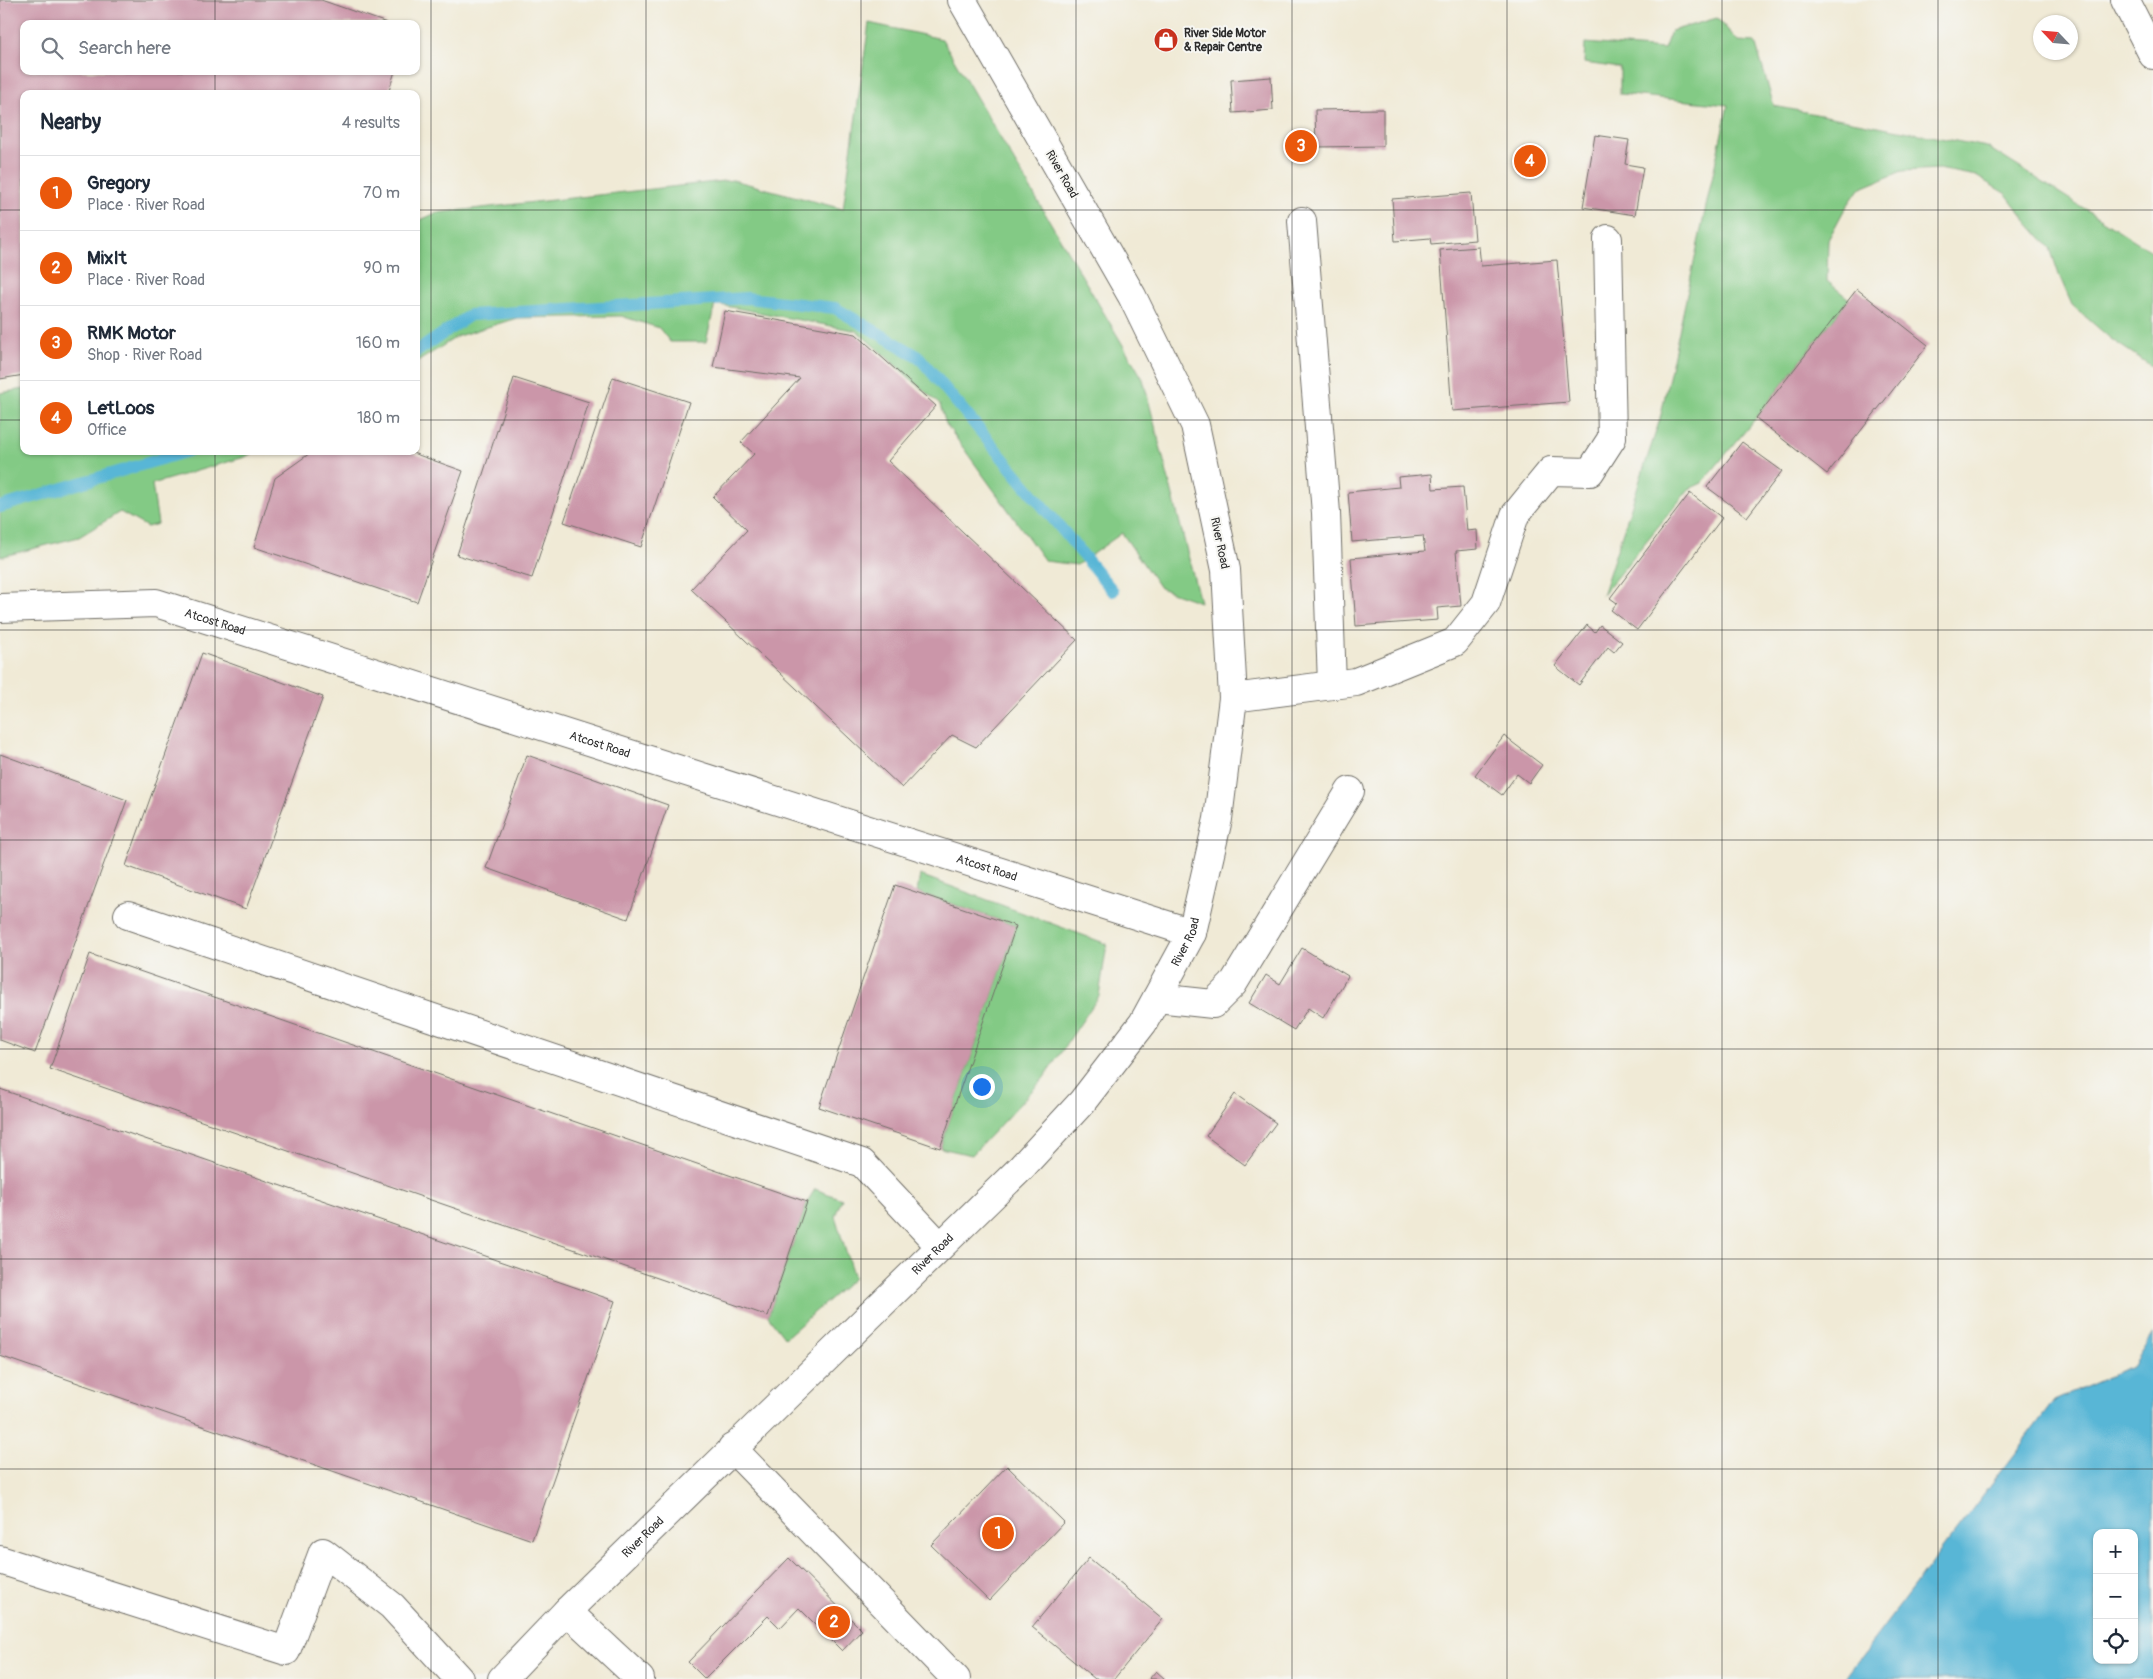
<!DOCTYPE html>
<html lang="en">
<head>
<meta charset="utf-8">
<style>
	body { margin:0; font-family:Pangolin,sans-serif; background:#f6f6f7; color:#1f2937 }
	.controls { position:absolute; right:15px; bottom:15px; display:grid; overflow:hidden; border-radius:10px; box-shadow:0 1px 4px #0004 }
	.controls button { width:45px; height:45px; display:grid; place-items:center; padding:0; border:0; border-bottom:1px solid #e0e1e3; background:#fff; color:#1f2937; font:25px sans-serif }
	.compass { position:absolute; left:2033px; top:15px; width:45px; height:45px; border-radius:50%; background:#fff; box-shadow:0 1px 4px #0004; rotate:296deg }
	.you { position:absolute; left:981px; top:1086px; width:18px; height:18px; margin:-12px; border:4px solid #fff; border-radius:50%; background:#1a73e8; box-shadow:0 0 0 8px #1a73e833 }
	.badge { display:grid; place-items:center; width:32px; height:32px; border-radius:50%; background:#ea580c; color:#fff; font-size:16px; font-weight:700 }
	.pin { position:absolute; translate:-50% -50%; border:2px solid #fff; box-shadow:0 1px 5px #0006 }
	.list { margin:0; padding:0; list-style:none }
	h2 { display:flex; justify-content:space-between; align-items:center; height:65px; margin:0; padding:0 20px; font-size:21px }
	h2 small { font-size:16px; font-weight:400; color:#747a83 }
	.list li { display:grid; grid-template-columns:32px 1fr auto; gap:15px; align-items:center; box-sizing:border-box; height:75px; padding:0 20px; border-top:1px solid #e0e1e3 }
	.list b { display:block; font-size:19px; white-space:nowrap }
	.list p { margin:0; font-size:16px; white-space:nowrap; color:#747a83 }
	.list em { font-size:16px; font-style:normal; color:#747a83 }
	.icon { flex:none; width:28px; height:28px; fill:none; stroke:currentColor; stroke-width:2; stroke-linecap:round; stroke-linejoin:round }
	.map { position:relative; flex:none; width:2153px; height:1679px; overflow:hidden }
	.search { position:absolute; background:#fff; box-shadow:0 1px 4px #0004; left:20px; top:20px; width:400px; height:55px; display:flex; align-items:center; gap:12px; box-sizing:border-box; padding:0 18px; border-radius:10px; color:#747a83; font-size:19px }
	.panel { position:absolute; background:#fff; box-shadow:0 1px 4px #0004; left:20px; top:90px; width:400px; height:365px; border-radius:10px }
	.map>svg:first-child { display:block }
	.green { fill:#83ca85; stroke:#577a58 }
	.water { fill:#58b6d6; stroke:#427080; fill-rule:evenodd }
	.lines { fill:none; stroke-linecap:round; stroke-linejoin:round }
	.stream { stroke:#58b6d6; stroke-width:12 }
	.building { fill:#cb96a9 }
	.minor-casing { stroke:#706e67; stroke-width:30 }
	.minor { stroke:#fff; stroke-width:28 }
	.grid { fill:none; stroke:#2b2b2b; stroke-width:1; stroke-opacity:0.55 }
	.labels { text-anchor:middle; stroke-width:4; stroke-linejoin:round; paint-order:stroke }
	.poi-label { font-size:12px; font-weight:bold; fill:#2b2b2b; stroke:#f6f6f2; text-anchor:start }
	.street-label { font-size:12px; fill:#2b2b2b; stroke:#f6f6f2 }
</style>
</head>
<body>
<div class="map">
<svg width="2153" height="1679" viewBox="0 0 2153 1679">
	<rect width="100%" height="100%" fill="#f6f6f2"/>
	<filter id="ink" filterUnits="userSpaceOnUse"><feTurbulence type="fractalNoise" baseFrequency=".02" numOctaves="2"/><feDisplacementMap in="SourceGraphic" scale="10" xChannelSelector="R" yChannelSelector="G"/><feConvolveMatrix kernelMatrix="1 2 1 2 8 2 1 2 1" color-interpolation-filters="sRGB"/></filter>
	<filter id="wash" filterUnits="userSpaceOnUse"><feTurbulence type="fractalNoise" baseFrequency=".0096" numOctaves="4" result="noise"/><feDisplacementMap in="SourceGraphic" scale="20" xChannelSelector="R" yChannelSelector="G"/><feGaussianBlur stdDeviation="1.12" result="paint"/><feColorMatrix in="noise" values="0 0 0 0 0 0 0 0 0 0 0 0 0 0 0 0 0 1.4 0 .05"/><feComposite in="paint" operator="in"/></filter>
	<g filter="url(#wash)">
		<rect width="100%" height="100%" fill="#f0ead6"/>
		<path class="green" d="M1717,18L1738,41L1755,42L1774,106L1987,147L2153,252V367L2111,339L2072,305L2059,275L2050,248L2028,223L2006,194L1976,176L1939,169L1902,171L1859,189L1843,212L1828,240L1827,281L1849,299L1756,418L1702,483L1689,489L1602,595L1660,419L1728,105L1620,94V68L1584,63L1585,43L1664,49L1671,31Z
			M869,23L942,39L1143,379L1200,602L1160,588L1122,533L1077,565L1045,561L946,424L940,405L857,331L715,304L706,342H670L659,328L621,316L517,318L458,336L416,363V222L436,213L733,180L843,209Z
			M24,389V451H256L245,457L152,484L158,524L147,527L120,512L79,537L0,557V393Z
			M920,875L1107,944L1099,996L1043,1079L972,1155L940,1148L1016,926L917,892Z
			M815,1189L842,1199L835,1216L854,1278L785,1338L768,1316L807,1202Z"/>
		<path class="water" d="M2153,1334V1679H1844L2054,1401L2132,1367ZM2097,1533H2134V1660H2097Z"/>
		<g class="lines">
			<path class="stream" d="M416,352L470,315L747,298L835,308L919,357L1113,591
				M0,507L188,451"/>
		</g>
		<g id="blocks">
			<path class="building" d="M0,0H321L387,23L24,24V71H395L388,94H24V375L0,379Z
				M1271,77L1273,110L1233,113L1231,80Z
				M1383,109V146L1316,147L1315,110Z
				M1595,135L1629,140L1625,164L1643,167L1635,215L1583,207Z
				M1471,193L1475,240L1431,244L1430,238L1395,241L1392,199Z
				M1479,247L1481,266L1557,260L1569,402L1452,411L1440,250Z
				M1857,289L1928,345L1827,474L1756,418Z
				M725,311L856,334L936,406L888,461L1077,640L976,747L952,735L902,788L691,589L747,530L713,497L754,454L741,442L800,378L713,367Z
				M613,377L689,402L641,547L564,522Z
				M514,378L589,402L532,578L457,555Z
				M1742,442L1782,471L1747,517L1707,487Z
				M313,451H407L463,471L417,602L254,547L275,478Z
				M1432,474L1433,489L1463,487L1467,531L1477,530L1478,549L1456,551L1461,606L1437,608L1438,620L1356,626L1351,558L1425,551L1423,536L1352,542L1348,492L1399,487L1398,477Z
				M1690,493L1722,518L1637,630L1611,610L1617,603L1610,598Z
				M1587,625L1595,632L1600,625L1622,642L1614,652L1608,647L1579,685L1555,666Z
				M202,653L323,697L246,909L126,866Z
				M1504,736L1542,765L1529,783L1517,774L1502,795L1475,775Z
				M0,754L127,800L35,1053L0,1040Z
				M527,755L668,805L628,919L486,868Z
				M895,885L1016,926L940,1148L819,1107Z
				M1302,948L1348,976L1323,1018L1308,1008L1294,1030L1249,1003L1266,975L1280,984Z
				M90,954L807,1202L768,1316L50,1069Z
				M0,1089L615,1301L532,1540L0,1356Z
				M1235,1094L1276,1123L1245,1165L1206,1136Z
				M1007,1466L1064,1522L989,1601L931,1545Z
				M789,1558L862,1630L842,1651L799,1608L780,1628L768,1616L705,1679L688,1662Z
				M1089,1558L1163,1619L1114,1679H1095L1032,1627Z
				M1156,1671L1165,1679H1149Z"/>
		</g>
	</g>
	<g filter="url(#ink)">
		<use href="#blocks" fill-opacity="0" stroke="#706e67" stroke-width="1"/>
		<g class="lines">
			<defs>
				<g id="minor">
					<path d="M2125,0L2153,55"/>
					<path d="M1302,221L1326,513L1332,685"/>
					<path id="s1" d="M0,608L156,603L1192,933"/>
					<path d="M1233,698L1356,682L1455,642L1486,603L1515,515L1551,471L1590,472L1612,438L1608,239"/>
					<path d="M128,915L862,1163L940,1246"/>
					<path d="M1157,998L1213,1004L1233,984L1350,791"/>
					<path d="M732,1448L956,1679"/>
					<path d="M0,1560L286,1651L323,1552L392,1606L459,1679"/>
					<path d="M567,1611L640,1679"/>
					<path id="s2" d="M502,1679L567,1611L1020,1169L1082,1102L1143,1023L1192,933L1218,819L1233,698L1226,570L1195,425L1132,296L962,0"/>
				</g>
			</defs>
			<use href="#minor" class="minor-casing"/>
			<use href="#minor" class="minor"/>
		</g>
	</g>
	<path class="grid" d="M215,0V24M431,0V1679M646,0V1679M861,0V1679M1076,0V1679M1292,0V1679M1507,0V1679M1722,0V1679M1938,0V1679M215,71V94M0,210H24M416,210H2153M0,420H24M416,420H2153M215,451V1679M0,630H2153M0,840H2153M0,1049H2153M0,1259H2153M0,1469H2153"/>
	<defs>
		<symbol id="shop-disc" viewBox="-11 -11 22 22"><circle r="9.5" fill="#c8321e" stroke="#f6f6f2"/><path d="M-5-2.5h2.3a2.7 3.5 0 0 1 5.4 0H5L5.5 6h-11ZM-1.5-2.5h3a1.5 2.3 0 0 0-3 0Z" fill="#fff"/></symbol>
	</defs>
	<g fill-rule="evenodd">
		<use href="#shop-disc" x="1152" y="26" width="28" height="28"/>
	</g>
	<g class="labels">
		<g class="poi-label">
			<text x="1184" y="37">River Side Motor<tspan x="1184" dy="14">&amp; Repair Centre</tspan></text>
		</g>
		<g class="street-label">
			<text transform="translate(1062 174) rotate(60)" y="4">River Road</text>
			<text transform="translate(1220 543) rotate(78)" y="4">River Road</text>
			<text dy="4" stroke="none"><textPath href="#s1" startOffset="218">Atcost Road</textPath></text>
			<text dy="4" stroke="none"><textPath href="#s1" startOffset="622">Atcost Road</textPath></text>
			<text dy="4" stroke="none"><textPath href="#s1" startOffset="1028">Atcost Road</textPath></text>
			<text dy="4" stroke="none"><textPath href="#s2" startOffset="1010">River Road</textPath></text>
			<text dy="4" stroke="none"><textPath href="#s2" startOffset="605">River Road</textPath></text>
			<text dy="4" stroke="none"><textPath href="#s2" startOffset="200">River Road</textPath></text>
		</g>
	</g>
</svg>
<div class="controls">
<button>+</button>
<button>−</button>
<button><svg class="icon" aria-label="locate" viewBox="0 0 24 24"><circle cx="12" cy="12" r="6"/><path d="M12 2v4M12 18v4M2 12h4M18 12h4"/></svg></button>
</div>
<svg class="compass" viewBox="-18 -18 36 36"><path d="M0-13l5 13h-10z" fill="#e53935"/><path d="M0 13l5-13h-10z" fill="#747a83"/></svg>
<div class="you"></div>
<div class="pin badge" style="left:998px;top:1533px">1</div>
<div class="pin badge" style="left:834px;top:1622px">2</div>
<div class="pin badge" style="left:1301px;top:146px">3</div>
<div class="pin badge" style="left:1530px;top:161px">4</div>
<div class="search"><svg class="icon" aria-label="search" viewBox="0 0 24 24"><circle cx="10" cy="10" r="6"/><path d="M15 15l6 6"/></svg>Search here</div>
<section class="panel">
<h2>Nearby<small>4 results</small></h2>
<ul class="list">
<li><span class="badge">1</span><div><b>Gregory</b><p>Place · River Road</p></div><em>70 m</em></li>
<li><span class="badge">2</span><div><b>MixIt</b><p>Place · River Road</p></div><em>90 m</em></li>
<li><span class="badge">3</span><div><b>RMK Motor</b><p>Shop · River Road</p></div><em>160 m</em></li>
<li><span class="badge">4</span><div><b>LetLoos</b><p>Office</p></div><em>180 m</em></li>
</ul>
</section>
</div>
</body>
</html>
